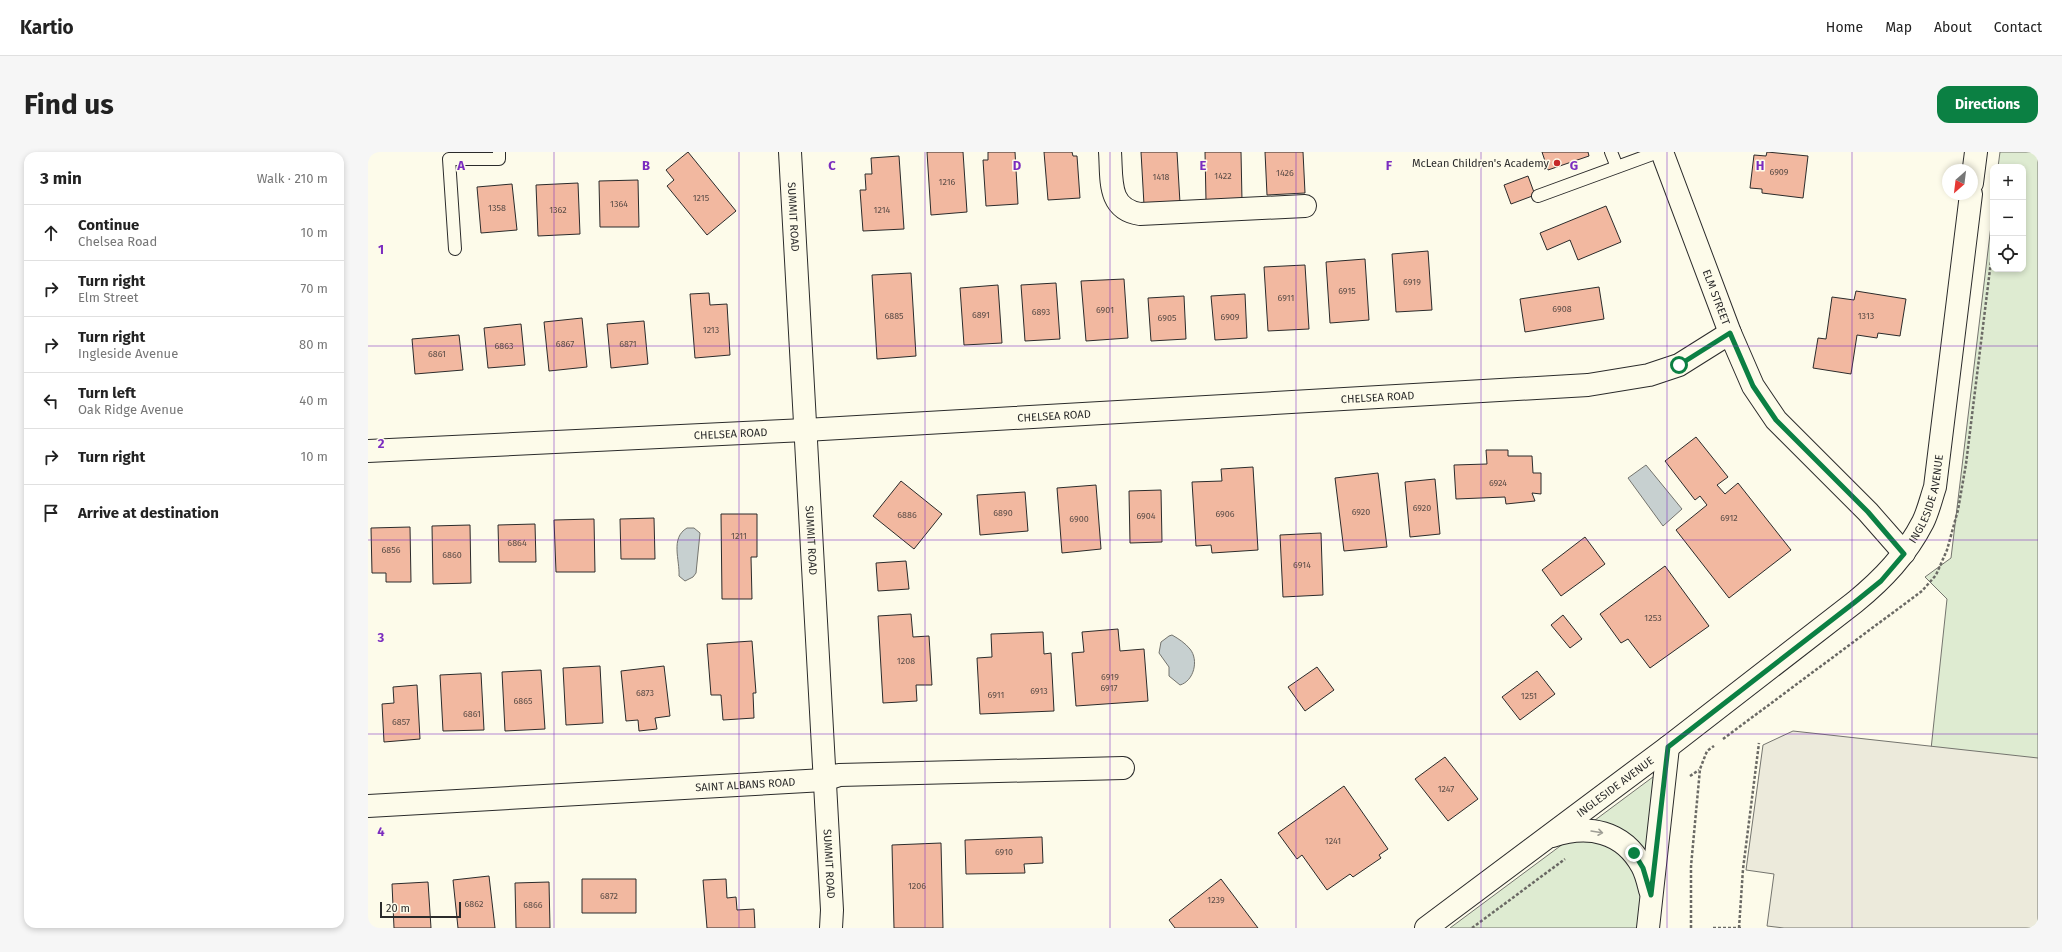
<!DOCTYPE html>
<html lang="en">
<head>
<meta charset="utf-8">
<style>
	body { margin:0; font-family:"Fira Sans",sans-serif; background:#f6f6f6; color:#222 }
	.controls { position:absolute; right:12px; top:12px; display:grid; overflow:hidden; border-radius:8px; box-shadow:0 2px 6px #0003 }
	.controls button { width:36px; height:36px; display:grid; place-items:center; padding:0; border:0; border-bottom:1px solid #e0e0e0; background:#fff; color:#222; font:20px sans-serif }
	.compass { position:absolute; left:1574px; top:12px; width:36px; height:36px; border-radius:50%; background:#fff; box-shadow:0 2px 6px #0003; rotate:208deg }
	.scale { position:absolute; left:12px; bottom:10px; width:81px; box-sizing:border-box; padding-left:4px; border:2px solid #2b2b2b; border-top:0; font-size:11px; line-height:14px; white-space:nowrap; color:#2b2b2b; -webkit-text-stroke:3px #fdfbea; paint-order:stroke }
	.stop { position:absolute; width:12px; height:12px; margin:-9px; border:3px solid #0b8043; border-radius:50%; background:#fff }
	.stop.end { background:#0b8043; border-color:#fff; box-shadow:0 1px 4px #0008 }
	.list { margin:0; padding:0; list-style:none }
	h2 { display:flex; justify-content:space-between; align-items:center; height:52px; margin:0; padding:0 16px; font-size:17px }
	h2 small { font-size:13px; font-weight:400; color:#767676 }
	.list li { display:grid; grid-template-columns:26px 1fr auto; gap:12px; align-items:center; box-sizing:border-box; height:56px; padding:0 16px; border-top:1px solid #e0e0e0 }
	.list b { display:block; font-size:15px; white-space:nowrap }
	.list p { margin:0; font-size:13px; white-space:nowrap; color:#767676 }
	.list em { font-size:13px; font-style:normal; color:#767676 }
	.icon { flex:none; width:22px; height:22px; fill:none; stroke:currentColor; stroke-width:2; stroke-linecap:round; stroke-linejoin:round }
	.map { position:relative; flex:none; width:1670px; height:776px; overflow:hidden; border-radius:12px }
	header { display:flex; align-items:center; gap:24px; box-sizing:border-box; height:56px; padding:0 20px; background:#fff; border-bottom:1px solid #e0e0e0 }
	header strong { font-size:19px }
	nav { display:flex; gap:22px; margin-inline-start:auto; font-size:14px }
	.intro { display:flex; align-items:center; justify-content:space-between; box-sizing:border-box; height:96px; padding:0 24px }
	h1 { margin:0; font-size:28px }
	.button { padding:10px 18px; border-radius:12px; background:#0b8043; color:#fff; font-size:14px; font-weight:700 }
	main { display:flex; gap:24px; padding:0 24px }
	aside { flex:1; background:#fff; border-radius:12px; box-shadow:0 2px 6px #0003 }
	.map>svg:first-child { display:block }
	.green { fill:#deebd1; stroke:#74746e }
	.parking { fill:#eceadb; stroke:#74746e }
	.water { fill:#c7d0d0; stroke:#74746e }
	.building { fill:#f2b8a0; stroke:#2b2b2b }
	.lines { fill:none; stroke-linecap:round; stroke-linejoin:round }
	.service-casing { stroke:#2b2b2b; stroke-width:14 }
	.minor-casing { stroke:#2b2b2b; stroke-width:24 }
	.path { stroke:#6a6964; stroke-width:2.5; stroke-dasharray:3 2; stroke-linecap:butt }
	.service { stroke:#fdfbea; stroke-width:12 }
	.minor { stroke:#fdfbea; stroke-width:22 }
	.oneway { stroke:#9e9d94 }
	.route { stroke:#0b8043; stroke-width:5 }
	.grid { fill:none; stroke:#7b2cbf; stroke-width:1; stroke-opacity:0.55 }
	.poi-dot { fill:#c62828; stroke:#fdfbea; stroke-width:1.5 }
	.labels { text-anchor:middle; stroke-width:3; stroke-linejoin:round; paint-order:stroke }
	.number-label { font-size:9px; fill:#5d4e48 }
	.poi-label { font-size:11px; fill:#2b2b2b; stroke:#fdfbea; text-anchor:end }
	.street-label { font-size:11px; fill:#2b2b2b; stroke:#fdfbea }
	.grid-label { font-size:13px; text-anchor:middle; font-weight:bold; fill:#7b2cbf; stroke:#fdfbea; stroke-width:3; stroke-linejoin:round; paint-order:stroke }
</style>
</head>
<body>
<header>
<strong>Kartio</strong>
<nav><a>Home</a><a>Map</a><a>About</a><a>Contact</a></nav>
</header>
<div class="intro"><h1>Find us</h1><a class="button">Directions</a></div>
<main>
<aside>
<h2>3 min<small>Walk · 210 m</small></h2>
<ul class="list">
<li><svg class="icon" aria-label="ahead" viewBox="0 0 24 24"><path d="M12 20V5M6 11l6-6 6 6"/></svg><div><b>Continue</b><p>Chelsea Road</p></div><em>10 m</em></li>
<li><svg class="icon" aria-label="right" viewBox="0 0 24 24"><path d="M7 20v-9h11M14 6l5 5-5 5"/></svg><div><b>Turn right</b><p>Elm Street</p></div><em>70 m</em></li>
<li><svg class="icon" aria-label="right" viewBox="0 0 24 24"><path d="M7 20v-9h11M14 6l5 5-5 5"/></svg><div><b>Turn right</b><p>Ingleside Avenue</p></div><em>80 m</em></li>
<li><svg class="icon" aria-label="left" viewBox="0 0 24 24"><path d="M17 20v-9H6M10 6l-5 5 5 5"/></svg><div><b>Turn left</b><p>Oak Ridge Avenue</p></div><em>40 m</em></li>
<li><svg class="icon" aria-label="right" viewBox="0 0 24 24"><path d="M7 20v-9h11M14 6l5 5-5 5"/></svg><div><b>Turn right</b></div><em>10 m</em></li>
<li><svg class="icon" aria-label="arrive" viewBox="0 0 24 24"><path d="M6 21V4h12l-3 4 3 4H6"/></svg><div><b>Arrive at destination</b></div></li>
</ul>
</aside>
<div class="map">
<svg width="1670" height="776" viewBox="0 0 1670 776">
	<rect width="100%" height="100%" fill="#fdfbea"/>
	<path class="green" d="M1632,0H1670V776H1544L1579,447L1557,425L1583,406L1625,57V117H1655V15H1630Z
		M1297,616L1275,776H1082Z"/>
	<path class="parking" d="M1425,579L1670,606V776H1416L1399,774L1406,722L1378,718L1395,593Z"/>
	<path class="water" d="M1278,313L1314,357L1295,374L1260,326Z
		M319,376H326L332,381L328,421L325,425L317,429L311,424C312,408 302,386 319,376Z
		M804,483C811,487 817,491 822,497C831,508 826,529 812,533L801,524V515L791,501L793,490L801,484Z"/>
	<path class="building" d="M320,0L368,59L339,83L299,34L306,28L298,18Z
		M559,0H595L599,60L563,63Z
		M620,0H647L650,52L618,54L615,8H620Z
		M676,0H704L705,4H709L712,46L680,48Z
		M773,0H809L812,51L776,53Z
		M837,0H873L874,49H838Z
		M897,0H935L937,41L899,43Z
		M1174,0H1220L1221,4L1180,18Z
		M1399,0L1440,4L1435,46L1394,41V37L1382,36L1386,3L1398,4Z
		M531,4L536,77L495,79L492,38H498L497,22H504L503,6Z
		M1160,24L1167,43L1143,52L1136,33Z
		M270,28L271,75H232L231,29Z
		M210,31L212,82L170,84L168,33Z
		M144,32L149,78L113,81L109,35Z
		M1238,54L1253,90L1210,108L1202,88L1179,98L1172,81Z
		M1060,99L1064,158L1028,160L1024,102Z
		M997,107L1001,168L962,171L958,110Z
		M937,113L941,177L900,179L896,115Z
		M543,121L548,204L509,207L504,123Z
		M756,127L760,186L718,189L713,129Z
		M688,131L692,187L657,189L653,133Z
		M630,133L634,191L596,193L592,136Z
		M1231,135L1236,167L1157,180L1152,147Z
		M1488,139L1538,147L1532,184L1510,181L1509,186L1489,183L1483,222L1445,216L1450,186L1458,187L1464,145L1486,148Z
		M341,141L342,153L359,152L362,203L327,206L322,142Z
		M877,142L879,186L847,188L843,144Z
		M816,144L818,187L783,189L780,146Z
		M214,166L219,215L181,219L176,170Z
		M276,169L280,212L243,216L239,172Z
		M153,172L157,213L120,216L116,176Z
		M91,183L95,218L47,222L44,187Z
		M1328,285L1360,325L1349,333L1357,342L1370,331L1423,398L1361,446L1308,378L1339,353L1332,344L1327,348L1297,309Z
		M1118,298H1140V304H1164L1165,321H1173V342L1164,341L1167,349L1138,352L1137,345L1088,347L1086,313L1119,312Z
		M885,315L890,398L844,401L843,393L828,394L824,330L854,329L853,317Z
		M1010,321L1019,395L976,399L967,326Z
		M1067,327L1072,382L1042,385L1037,330Z
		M533,329L574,362L546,397L505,364Z
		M728,333L733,397L694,401L689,336Z
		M793,338L794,390L762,391L761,339Z
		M657,340L660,379L612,383L609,343Z
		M353,362H389V405H383L384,447H354Z
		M286,366L287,407H253L252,367Z
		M226,367L227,420H188L186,368Z
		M167,372L168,410H131L130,373Z
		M102,373L103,431L65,432L64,374Z
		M42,375L43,430H18V421H4L3,376Z
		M953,381L955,443L915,445L912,383Z
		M1217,385L1237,412L1193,444L1174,418Z
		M538,409L541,437L510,439L508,411Z
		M1297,414L1341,474L1282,516L1260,487L1253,491L1232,462Z
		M543,462L545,485L561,484L564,533H548L549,549L515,551L510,464Z
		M1195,463L1214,487L1202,496L1183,473Z
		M750,477L752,499L776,497L780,549L708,554L704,501L716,500L714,480Z
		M675,480L676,502L683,501L686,559L612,562L609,506L624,505L623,482Z
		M384,489L388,541H385L386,566L355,568L353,543H343L339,492Z
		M232,514L235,571L198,573L195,516Z
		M296,514L302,564L287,566L289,577L271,579L270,568L258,569L253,519Z
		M949,515L966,538L937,559L920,535Z
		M173,518L177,577L137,579L134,520Z
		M1169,519L1187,542L1152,568L1134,545Z
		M113,521L116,578L75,579L72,523Z
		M49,533L52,587L16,590L14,552L26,551L25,535Z
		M1077,605L1110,647L1080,669L1047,627Z
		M976,634L1020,697L1011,703L1013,706L985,725L982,722L959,738L934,703L929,707L910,681Z
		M674,685L675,711L656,712L657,721L598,722L597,688Z
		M573,691L575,776H526L524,693Z
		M121,724L127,776H90L85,728Z
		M214,727H268V761H214Z
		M358,727L359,746L368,745L369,758L386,757L387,776H339L335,728Z
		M853,727L890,776H807L801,768Z
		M60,730L63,776H26L24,732Z
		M181,730L182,776H148L147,731Z"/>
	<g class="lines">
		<defs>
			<path id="service" d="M1243,0L1249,15
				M1170,44L1290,0
				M87,97L81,7H131V0"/>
			<g id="minor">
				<path id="s1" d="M422,0L464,758L463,776"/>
				<path d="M742,0C744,27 739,57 772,62L937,54"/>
				<path id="s2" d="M1294,0L1362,181L1385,234L1408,268L1500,360L1536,401"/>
				<path d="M1604,31L1608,0"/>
				<path id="s3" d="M0,299L437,278L1220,233L1281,223L1311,213L1362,181"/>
				<path id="s4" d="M0,654L456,628L471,623L755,616"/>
				<path d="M1184,684C1220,672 1255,679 1274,714C1278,721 1280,730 1282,738"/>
				<path id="s5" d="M1058,776L1300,595L1487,450C1515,427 1538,403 1555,370C1560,360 1563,347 1567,335L1603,42"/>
				<path d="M1280,776L1300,595"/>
			</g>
		</defs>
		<use href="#service" class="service-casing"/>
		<use href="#minor" class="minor-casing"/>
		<path class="path" d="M1355,587L1554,439L1568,423L1579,398L1590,358L1598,312L1625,93
			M1322,624L1331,618
			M1104,776L1197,707
			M1323,776V714L1332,617L1339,599L1346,594
			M1345,776H1375
			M1371,776L1375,717L1391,591"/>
		<use href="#service" class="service"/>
		<use href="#minor" class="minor"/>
	</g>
	<defs><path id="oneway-shaft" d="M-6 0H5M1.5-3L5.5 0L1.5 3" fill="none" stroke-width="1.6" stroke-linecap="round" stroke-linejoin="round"/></defs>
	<use class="oneway" href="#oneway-shaft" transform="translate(1229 680) rotate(9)"/>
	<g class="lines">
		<path class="route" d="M1266,701L1275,716L1283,743L1300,595L1487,450L1513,429L1536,402L1500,360L1408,268L1385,234L1362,181L1311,213"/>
	</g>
	<path class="grid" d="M186,0V776M371,0V776M557,0V776M742,0V776M928,0V776M1113,0V776M1299,0V776M1484,0V776M0,194H1670M0,388H1670M0,582H1670"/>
	<circle class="poi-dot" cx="1189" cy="11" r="4"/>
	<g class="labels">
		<g class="number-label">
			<text x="1411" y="23">6909</text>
			<text x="917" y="24">1426</text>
			<text x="855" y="27">1422</text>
			<text x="793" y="28">1418</text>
			<text x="579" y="33">1216</text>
			<text x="333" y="49">1215</text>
			<text x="251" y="55">1364</text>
			<text x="129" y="59">1358</text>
			<text x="190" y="61">1362</text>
			<text x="514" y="61">1214</text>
			<text x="1044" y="133">6919</text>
			<text x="979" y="142">6915</text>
			<text x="918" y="149">6911</text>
			<text x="1194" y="160">6908</text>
			<text x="737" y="161">6901</text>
			<text x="673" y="163">6893</text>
			<text x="613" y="166">6891</text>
			<text x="526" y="167">6885</text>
			<text x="1498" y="167">1313</text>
			<text x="862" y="168">6909</text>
			<text x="799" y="169">6905</text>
			<text x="343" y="181">1213</text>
			<text x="197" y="195">6867</text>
			<text x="260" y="195">6871</text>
			<text x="136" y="197">6863</text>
			<text x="69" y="205">6861</text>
			<text x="1130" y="334">6924</text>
			<text x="1054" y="359">6920</text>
			<text x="993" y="363">6920</text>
			<text x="635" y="364">6890</text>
			<text x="857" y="365">6906</text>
			<text x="539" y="366">6886</text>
			<text x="778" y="367">6904</text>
			<text x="1361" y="369">6912</text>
			<text x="711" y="370">6900</text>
			<text x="371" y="387">1211</text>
			<text x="149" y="394">6864</text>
			<text x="23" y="401">6856</text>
			<text x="84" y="406">6860</text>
			<text x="934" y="416">6914</text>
			<text x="1285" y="469">1253</text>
			<text x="538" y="512">1208</text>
			<text x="742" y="528">6919</text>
			<text x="741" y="539">6917</text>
			<text x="671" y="542">6913</text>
			<text x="277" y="544">6873</text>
			<text x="628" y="546">6911</text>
			<text x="1161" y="547">1251</text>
			<text x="155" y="552">6865</text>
			<text x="104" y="565">6861</text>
			<text x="33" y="573">6857</text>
			<text x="1078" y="640">1247</text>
			<text x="965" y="692">1241</text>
			<text x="636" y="703">6910</text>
			<text x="549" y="737">1206</text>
			<text x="241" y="747">6872</text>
			<text x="848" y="751">1239</text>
			<text x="106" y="755">6862</text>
			<text x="165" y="756">6866</text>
		</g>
		<g class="poi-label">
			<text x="1181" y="15">McLean Children's Academy</text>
		</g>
		<g class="street-label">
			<text dy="4" stroke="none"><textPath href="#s1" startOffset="65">SUMMIT ROAD</textPath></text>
			<text dy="4" stroke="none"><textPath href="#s2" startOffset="155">ELM STREET</textPath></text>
			<text dy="4" stroke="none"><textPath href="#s3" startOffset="1011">CHELSEA ROAD</textPath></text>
			<text dy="4" stroke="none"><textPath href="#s3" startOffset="687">CHELSEA ROAD</textPath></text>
			<text dy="4" stroke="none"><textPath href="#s3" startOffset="363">CHELSEA ROAD</textPath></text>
			<text dy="4" stroke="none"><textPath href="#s5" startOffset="668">INGLESIDE AVENUE</textPath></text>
			<text dy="4" stroke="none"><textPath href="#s1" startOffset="389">SUMMIT ROAD</textPath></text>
			<text dy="4" stroke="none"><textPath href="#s4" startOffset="378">SAINT ALBANS ROAD</textPath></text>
			<text dy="4" stroke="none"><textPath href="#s5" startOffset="236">INGLESIDE AVENUE</textPath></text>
			<text dy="4" stroke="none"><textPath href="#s1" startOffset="713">SUMMIT ROAD</textPath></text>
		</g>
	</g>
	<g class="grid-label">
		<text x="93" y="18">A</text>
		<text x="278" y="18">B</text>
		<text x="464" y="18">C</text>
		<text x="649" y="18">D</text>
		<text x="835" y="18">E</text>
		<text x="1021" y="18">F</text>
		<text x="1206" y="18">G</text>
		<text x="1392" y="18">H</text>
		<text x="13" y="102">1</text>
		<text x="13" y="296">2</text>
		<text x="13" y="490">3</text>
		<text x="13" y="684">4</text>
	</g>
</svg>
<div class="controls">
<button>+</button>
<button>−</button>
<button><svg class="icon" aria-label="locate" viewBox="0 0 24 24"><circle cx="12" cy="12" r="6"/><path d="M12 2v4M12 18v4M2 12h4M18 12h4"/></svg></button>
</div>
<svg class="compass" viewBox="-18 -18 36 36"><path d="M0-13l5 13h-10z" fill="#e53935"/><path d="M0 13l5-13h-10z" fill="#767676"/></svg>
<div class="scale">20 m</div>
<div class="stop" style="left:1311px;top:213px"></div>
<div class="stop end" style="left:1266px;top:701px"></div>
</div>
</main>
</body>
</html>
